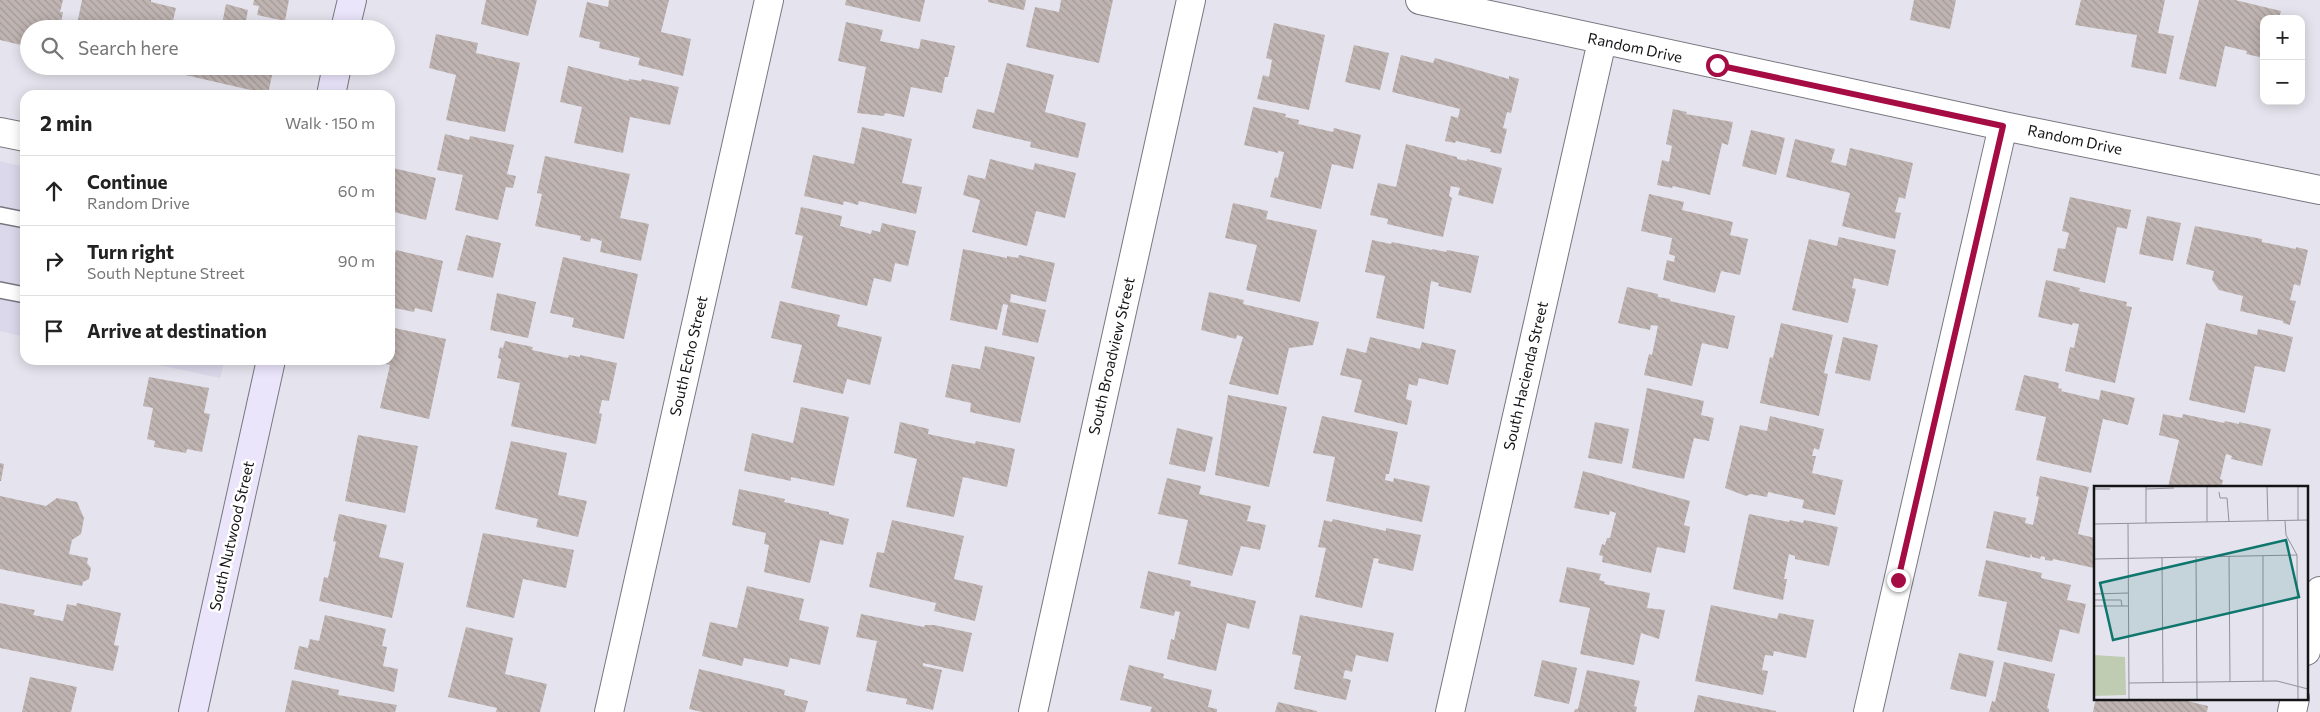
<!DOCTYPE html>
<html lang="en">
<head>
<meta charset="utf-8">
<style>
	body { margin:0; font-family:Commissioner,sans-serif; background:#f6f6f6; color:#222 }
	.controls { position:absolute; right:15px; top:15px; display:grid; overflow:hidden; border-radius:10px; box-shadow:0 2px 12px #0003 }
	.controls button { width:45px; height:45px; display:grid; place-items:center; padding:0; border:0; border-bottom:1px solid #e0e0e0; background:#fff; color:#222; font:25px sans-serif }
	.stop { position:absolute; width:15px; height:15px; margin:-11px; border:4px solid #a50c44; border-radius:50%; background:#fff }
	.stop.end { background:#a50c44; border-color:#fff; box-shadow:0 1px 5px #0008 }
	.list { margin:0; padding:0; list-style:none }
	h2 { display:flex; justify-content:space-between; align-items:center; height:65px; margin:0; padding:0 20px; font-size:21px }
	h2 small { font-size:16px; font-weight:400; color:#767676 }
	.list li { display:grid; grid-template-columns:32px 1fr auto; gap:15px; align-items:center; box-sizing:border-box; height:70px; padding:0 20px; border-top:1px solid #e0e0e0 }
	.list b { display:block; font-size:19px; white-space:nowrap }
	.list p { margin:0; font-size:16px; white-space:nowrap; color:#767676 }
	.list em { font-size:16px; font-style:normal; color:#767676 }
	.icon { flex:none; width:28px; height:28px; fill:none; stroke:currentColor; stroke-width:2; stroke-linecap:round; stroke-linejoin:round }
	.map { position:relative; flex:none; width:2320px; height:712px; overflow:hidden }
	.search { position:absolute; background:#fff; box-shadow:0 2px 12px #0003; left:20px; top:20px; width:375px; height:55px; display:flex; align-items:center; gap:12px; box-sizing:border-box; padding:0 18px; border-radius:28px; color:#767676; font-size:19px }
	.panel { position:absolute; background:#fff; box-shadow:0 2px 12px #0003; left:20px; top:90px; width:375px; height:275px; border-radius:15px }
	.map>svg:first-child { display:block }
	.built { fill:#dad8ea }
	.building { fill:url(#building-back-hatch) }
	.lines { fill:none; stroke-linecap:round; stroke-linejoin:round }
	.lane-casing { stroke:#787780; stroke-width:18 }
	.street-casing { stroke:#787780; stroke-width:30 }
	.secondary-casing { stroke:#787780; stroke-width:30 }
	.lane { stroke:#fff; stroke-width:15 }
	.street { stroke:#fff; stroke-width:28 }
	.secondary { stroke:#ebe5fc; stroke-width:28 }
	.route { stroke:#a50c44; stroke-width:6 }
	.labels { text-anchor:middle; stroke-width:5; stroke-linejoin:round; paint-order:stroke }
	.street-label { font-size:15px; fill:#141417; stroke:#fff }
	.inset-road { fill:none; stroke:#919198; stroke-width:1 }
	.view { fill:#0f766e; fill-opacity:0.15; stroke:#0f766e; stroke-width:2.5 }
	.inset-edge { fill:none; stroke:#141417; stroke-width:2.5 }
</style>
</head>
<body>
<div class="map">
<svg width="2320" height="712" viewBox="0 0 2320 712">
	<defs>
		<pattern id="building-back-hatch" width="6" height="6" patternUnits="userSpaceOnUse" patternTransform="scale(1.25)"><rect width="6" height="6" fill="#bfb4b1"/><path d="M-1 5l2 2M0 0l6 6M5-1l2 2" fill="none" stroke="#a39a98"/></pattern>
	</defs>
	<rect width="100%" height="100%" fill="#e5e4ee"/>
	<path class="built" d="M0,161L25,167V337L0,331Z
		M134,360H225L220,378Z"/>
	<path class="building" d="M0,0H63L60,12H63L60,29H29V43L26,42L25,46L0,40Z
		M82,0H151V2L176,8L171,29H76Z
		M254,0H289L285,21L257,15L259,6L253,5Z
		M486,0H537L528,36L481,24Z
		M609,0H669L661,32L691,39L683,76L638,65L640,58L599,48L600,42L579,37L587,2L608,7Z
		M846,0H925L920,22L845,5Z
		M988,0H1026L1024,10L988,2Z
		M1061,0H1113L1099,63L1026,47L1035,7L1059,12Z
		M1914,0H1956L1950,29L1910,20Z
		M2081,0H2165L2158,33L2174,36L2166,74L2131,67L2137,35L2075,25Z
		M2199,0H2235L2281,11L2279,19H2264V58L2246,54L2247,51L2225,46L2216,87L2179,79Z
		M226,4L248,10L245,26L254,29H221Z
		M846,22L883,30L880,41L919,49L921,39L955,46L948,77H945L942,93L911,87L904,117L885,113L884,116L857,113L866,67L838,61Z
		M1274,23L1325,35L1309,110L1257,99L1263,75L1269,77L1272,60L1266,58Z
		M436,34L478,43L476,53L520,63L505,132L446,120L456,75L429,68Z
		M1354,45L1389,53L1380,90L1345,82Z
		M1401,55L1433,63L1435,58L1509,79V76L1519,79L1511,113L1507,112L1503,128L1507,129L1501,154L1490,152L1491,149L1456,141L1455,143L1445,141L1451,116L1458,118L1460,109L1392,92Z
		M1007,63L1054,75L1045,112L1086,123L1078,158L1030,147L1031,142L972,128L977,109L994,113Z
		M130,66H163L161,74Z
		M183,66H274L268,94L181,74Z
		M568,66L629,81V79L641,81L642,79L679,87L670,125L630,117L623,153L574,143L582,107L560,102Z
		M1253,107L1286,114L1285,117L1299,120L1298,124L1333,132L1334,128L1361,135L1353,169L1332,164L1321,209L1270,197L1275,177L1278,178L1284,152L1278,151V153L1244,145Z
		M1673,109L1687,112L1686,114L1733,122L1728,145L1722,143L1710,195L1673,186L1672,188L1657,185L1662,160L1669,162L1672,146L1666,144Z
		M862,127L912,139L902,183L922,187L916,214L859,201L858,205L844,201L843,205L804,196L813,155L854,164Z
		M1751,130L1785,138L1776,175L1742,166Z
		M445,134L469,140L470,136L514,145L507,174L516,176L513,188L506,187L498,220L455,210L463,175L437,170Z
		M1795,139L1835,149L1831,162L1846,166L1850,148L1913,163L1905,199L1899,197L1895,212L1901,213L1895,239L1842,226L1850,193L1786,177Z
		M1406,144L1457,157V159L1467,161V159L1502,168L1493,204L1458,195L1460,188L1451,186L1449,196L1452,198L1443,237L1387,224L1388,219L1370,215L1378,183L1396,187Z
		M545,156L630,174L620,218L649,224L641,261L600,252L602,241L591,238L590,242L580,240L581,236L535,226L542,194L537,193Z
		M990,159L1033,170L1035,163L1076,173L1065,218L1036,211L1027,246L972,232L980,200L963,195L968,175L985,179Z
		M393,168L436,178L426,220L390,211V183Z
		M1649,194L1684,202L1682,210L1733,222L1730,235L1748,239L1740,275L1721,271L1715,293L1663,280L1667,260L1674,262L1675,256L1669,254L1672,238L1641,231Z
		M2070,197L2131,210L2127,229L2117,227L2105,283L2053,271L2058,248L2065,249L2069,233L2062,231Z
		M1233,203L1268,211L1266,219L1317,230L1300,302L1246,290L1257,245L1225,238Z
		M801,207L842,216L840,226L871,234L872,230L880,232L882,223L916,231L908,266L895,263L891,282L874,278L867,306L791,288L803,236L795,234Z
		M2147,216L2181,223L2173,261L2139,254Z
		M2195,226L2262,239V242L2296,249V247L2308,250L2300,286L2294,284L2290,300L2296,301L2290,325L2283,323V321L2240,311L2243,296L2219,290L2212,280L2214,271L2186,264Z
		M466,235L501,243L493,278L457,270Z
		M1839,237L1896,250L1888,286L1854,278L1852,288L1856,289L1848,323L1792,310L1809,239L1837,246Z
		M1372,240L1391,244L1392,242L1432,250V249L1446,252L1447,250L1479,256L1471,293L1438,286L1439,283L1431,281L1424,329L1376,318L1385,276L1365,272Z
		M963,249L1007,258V256L1018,258L1019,255L1055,263L1046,302L1011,294L1010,302L1046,310L1038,343L1002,335L1008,305L1003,304L997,330L950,320Z
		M396,250L443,261L432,312L415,308L414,312L390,307V276Z
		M563,257L638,274L624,339L572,327L574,318L550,313Z
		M2046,280L2080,288L2079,291L2127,302L2126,306L2132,307L2115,383L2065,371L2070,347L2074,348L2079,324L2073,323L2072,325L2038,317Z
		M1627,287L1658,294V297L1670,299V301L1735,316L1728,349L1702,343L1692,386L1644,375L1649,354L1652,355L1658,326L1651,325L1650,330L1618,323Z
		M1209,292L1244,300L1243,304L1319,322L1313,345L1289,348L1278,395L1229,384L1243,337L1237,335L1236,339L1201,330Z
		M497,293L536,302L528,338L490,330Z
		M780,301L840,315L837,326L882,337L870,385L847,379L843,394L793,382L802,345L771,338Z
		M1781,323L1833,335L1824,373L1828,374L1819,416L1760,403L1770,357L1773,358Z
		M2206,323L2257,335L2258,329L2293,337L2285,372L2255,366L2245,413L2189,400Z
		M390,327L446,339L429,419L380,408L390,365L371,360H390Z
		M1370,337L1420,349L1422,342L1456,350L1448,385L1419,378L1417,386L1409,384L1406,399L1412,401L1407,425L1354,412L1362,380L1340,375L1347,348L1366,353Z
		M1843,337L1878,345L1870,381L1835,373Z
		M505,341L533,347L532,350L568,358L569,355L580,357V355L617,363L609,401L602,400L599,413L602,414L596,444L511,426L520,383L497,378L501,359L498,358L500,347L503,348Z
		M985,346L1035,357L1020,423L970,412L971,403L945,397L952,364L980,369Z
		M2024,375L2059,383L2058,388L2062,389L2061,391L2099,400L2101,390L2135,398L2128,425L2103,419L2091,473L2036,460L2046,417L2015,410Z
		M149,377L209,388L204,413L210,414L202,452L187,449L186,453L154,447L155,441L147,439L153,408L143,406Z
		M1647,388L1704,401L1701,415L1714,418L1709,441L1694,438L1684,479L1632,468Z
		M1228,395L1287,407L1269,487L1215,475Z
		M801,407L849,417L834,486L791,477V481L744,471L752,433L793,443Z
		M2163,414L2182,418L2183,414L2224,423L2225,421L2239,424V422L2271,429L2262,466L2231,459L2232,456L2226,454L2220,479L2223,480L2221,487H2168L2179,440L2159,435Z
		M1322,416L1398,432L1389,474H1386L1385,480L1393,482L1394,478L1430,486L1422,522L1326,501L1335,457L1313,453Z
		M1770,416L1824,429L1819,450L1814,448L1812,456H1816L1812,473L1843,480L1835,515L1802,508L1804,500L1768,492L1767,497L1751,494L1746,496L1725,488L1740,425L1767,431Z
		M900,422L929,429L928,434L975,444L976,441L1015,449L1007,487L963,477L954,517L906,507L917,459L894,453Z
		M1595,422L1629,429L1622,464L1588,458Z
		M1177,428L1213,437L1205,472L1169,464Z
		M358,435L418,446L405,513L345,501Z
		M511,441L567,453L558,495L587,501L578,537L536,527L538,519L495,509Z
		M0,463L4,464L1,481H0Z
		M1583,471L1690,501L1684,525L1690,527L1685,553L1657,547L1651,573L1602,562L1603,556L1599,555L1602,544L1605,545L1607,538H1610L1616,513L1610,511L1609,515L1574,508Z
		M2040,476L2089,487L2078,534L2095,538L2094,568L2053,559L2052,561L2045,560V557L2041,556L2040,559L2032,557L2031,553L2030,558L1986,548L1994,511L2026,518L2025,523L2033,525L2039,497L2036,496Z
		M1167,478L1201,486L1199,494L1251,506L1247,521L1266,525L1260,550L1241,546L1232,576L1178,564L1188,520L1158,514Z
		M739,489L785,499L784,502L829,512V514L849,519L843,545L820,540L810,583L764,572L769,545L764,544L766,533L732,525Z
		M0,496L46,506L57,498L77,502L84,518L81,534L72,540L69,554L88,558L87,563L91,568L89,579L83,582L82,586L0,569Z
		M339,514L387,525L379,557L404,563L392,618L319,601L324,577L328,578L336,542L333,541Z
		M1749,514L1789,522L1790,520L1803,523L1804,520L1838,527L1829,566L1795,559V556L1789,554L1784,579H1787L1783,600L1733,589Z
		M1333,519L1386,531V528L1421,535L1413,571L1378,563L1379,559L1374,558L1362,608L1315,597L1326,548L1318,547L1324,520L1332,522Z
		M892,520L964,536L954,579L983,586L975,621L934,611L936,603L869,587L877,552L884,553Z
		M483,533L574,550L566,588L523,579L514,618L466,607Z
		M1986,560L2042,573L2041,578L2071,585L2067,600L2086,604L2079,634L2060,629L2052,662L1997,650L2007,602L1978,596Z
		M1567,567L1601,574L1599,580L1605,582L1604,584L1650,593L1647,608L1665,610L1659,639L1641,633L1634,665L1580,654L1590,608L1559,602Z
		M1148,571L1191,581L1190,586L1256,601L1249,629L1227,623L1216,671L1167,659L1171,639L1174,640L1180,612L1175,611L1174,616L1140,608Z
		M747,586L804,599L799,620L829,627L820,665L790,658L788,667L744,658L742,666L702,656L710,622L737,628Z
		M0,603L35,610L33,615L63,621L67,604L76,606L77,603L121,613L114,645L119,646L113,671L0,648Z
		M1711,605L1777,619L1779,613L1814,620L1806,658L1774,651L1773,656L1765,655L1762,670L1768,671L1763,695L1695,681Z
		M861,614L924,627L925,625H934L972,633L963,672L923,663V666L942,670L933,710L906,704L907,699L866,691L877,641L856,637Z
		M325,615L386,629L382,646L387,647L383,666L398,669L394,692L294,669L299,646L308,648L310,639L319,641Z
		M1300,615L1394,633L1388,662L1356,655L1352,672L1345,670L1343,678L1351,680L1346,700L1294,689L1301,656L1292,654Z
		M466,627L513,638L505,674L547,684L540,712H496L497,708L448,697Z
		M1959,653L1994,661L1986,697L1950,689Z
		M1542,660L1577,668L1569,704L1534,696Z
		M2004,662L2055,674L2047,708L2049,709V712H1989L1992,701L1995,702Z
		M1129,665L1164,674L1163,678L1212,690L1208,707L1217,709V712H1150L1152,707L1120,700Z
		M699,669L785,690L784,695L808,701L805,712H702L689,709Z
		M1587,670L1640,681L1634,706L1637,707L1636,712H1574L1575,709H1578Z
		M30,677L77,687L71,712H22Z
		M292,680L339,690L338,695L397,705L395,712H285Z
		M1698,695L1776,711V712H1694Z
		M2096,698H2162L2174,701L2175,698L2208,706L2207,712H2093Z
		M1278,702L1317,711V712H1275Z"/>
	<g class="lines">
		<defs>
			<path id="lane" d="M0,215L25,220
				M0,290L25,295"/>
			<path id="street" d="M1420,0L2003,126L2320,190
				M0,132L25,137
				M2306,651L2320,591
				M609,712L769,0
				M1033,712L1191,0
				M1450,712L1602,41
				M1868,712L2003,126
				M2292,712L2295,698"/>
			<path id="secondary" d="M345,29L352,0
				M331,95L337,66
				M193,712L271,360"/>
		</defs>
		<use href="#lane" class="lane-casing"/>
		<use href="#street" class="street-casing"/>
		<use href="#secondary" class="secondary-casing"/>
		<use href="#lane" class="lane"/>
		<use href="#street" class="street"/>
		<use href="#secondary" class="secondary"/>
	</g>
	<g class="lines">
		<path class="route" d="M1717,65L2003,126L1898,580"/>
	</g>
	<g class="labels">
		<g class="street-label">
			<text transform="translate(1635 48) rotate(12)" y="5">Random Drive</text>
			<text transform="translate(2075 140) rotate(12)" y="5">Random Drive</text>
			<text transform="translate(689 356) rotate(-77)" y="5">South Echo Street</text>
			<text transform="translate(1112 356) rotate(-77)" y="5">South Broadview Street</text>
			<text transform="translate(1526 376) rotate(-77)" y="5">South Hacienda Street</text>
			<text transform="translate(232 536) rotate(-77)" y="5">South Nutwood Street</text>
		</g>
	</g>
	<g transform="translate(2094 486)">
		<rect width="214" height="214" fill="#e5e4ee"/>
		<path d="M0,169L31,171L32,209L0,210Z" fill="#bfccb1"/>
		<path class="inset-road" d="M52,0V37M173,0L174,35M0,3H16M52,3L80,2M125,6L126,12H133L135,36M204,34V0M191,35L192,49L203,69L204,213M113,36V0M0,38L214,34M34,38L35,213M135,70L136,196M169,70V195M68,71L69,197M102,71L103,213M0,73L203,69M0,108L34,107M0,114H27L28,120M0,120H34M35,197L183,195L214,203"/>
		<path class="view" d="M192,54L205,111L19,154L6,97Z"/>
		<rect width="214" height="214" class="inset-edge"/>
	</g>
</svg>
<div class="controls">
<button>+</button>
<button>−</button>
</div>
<div class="stop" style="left:1717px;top:65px"></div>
<div class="stop end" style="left:1898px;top:580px"></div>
<div class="search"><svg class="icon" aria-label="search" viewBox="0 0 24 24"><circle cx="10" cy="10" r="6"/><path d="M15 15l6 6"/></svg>Search here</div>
<section class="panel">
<h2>2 min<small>Walk · 150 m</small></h2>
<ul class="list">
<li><svg class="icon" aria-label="ahead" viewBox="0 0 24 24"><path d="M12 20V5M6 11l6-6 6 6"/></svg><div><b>Continue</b><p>Random Drive</p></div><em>60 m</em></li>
<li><svg class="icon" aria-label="right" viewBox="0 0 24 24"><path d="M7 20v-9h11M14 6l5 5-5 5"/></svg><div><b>Turn right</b><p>South Neptune Street</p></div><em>90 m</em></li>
<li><svg class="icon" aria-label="arrive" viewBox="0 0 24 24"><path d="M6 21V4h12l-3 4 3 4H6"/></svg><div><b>Arrive at destination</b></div></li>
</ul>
</section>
</div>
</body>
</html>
